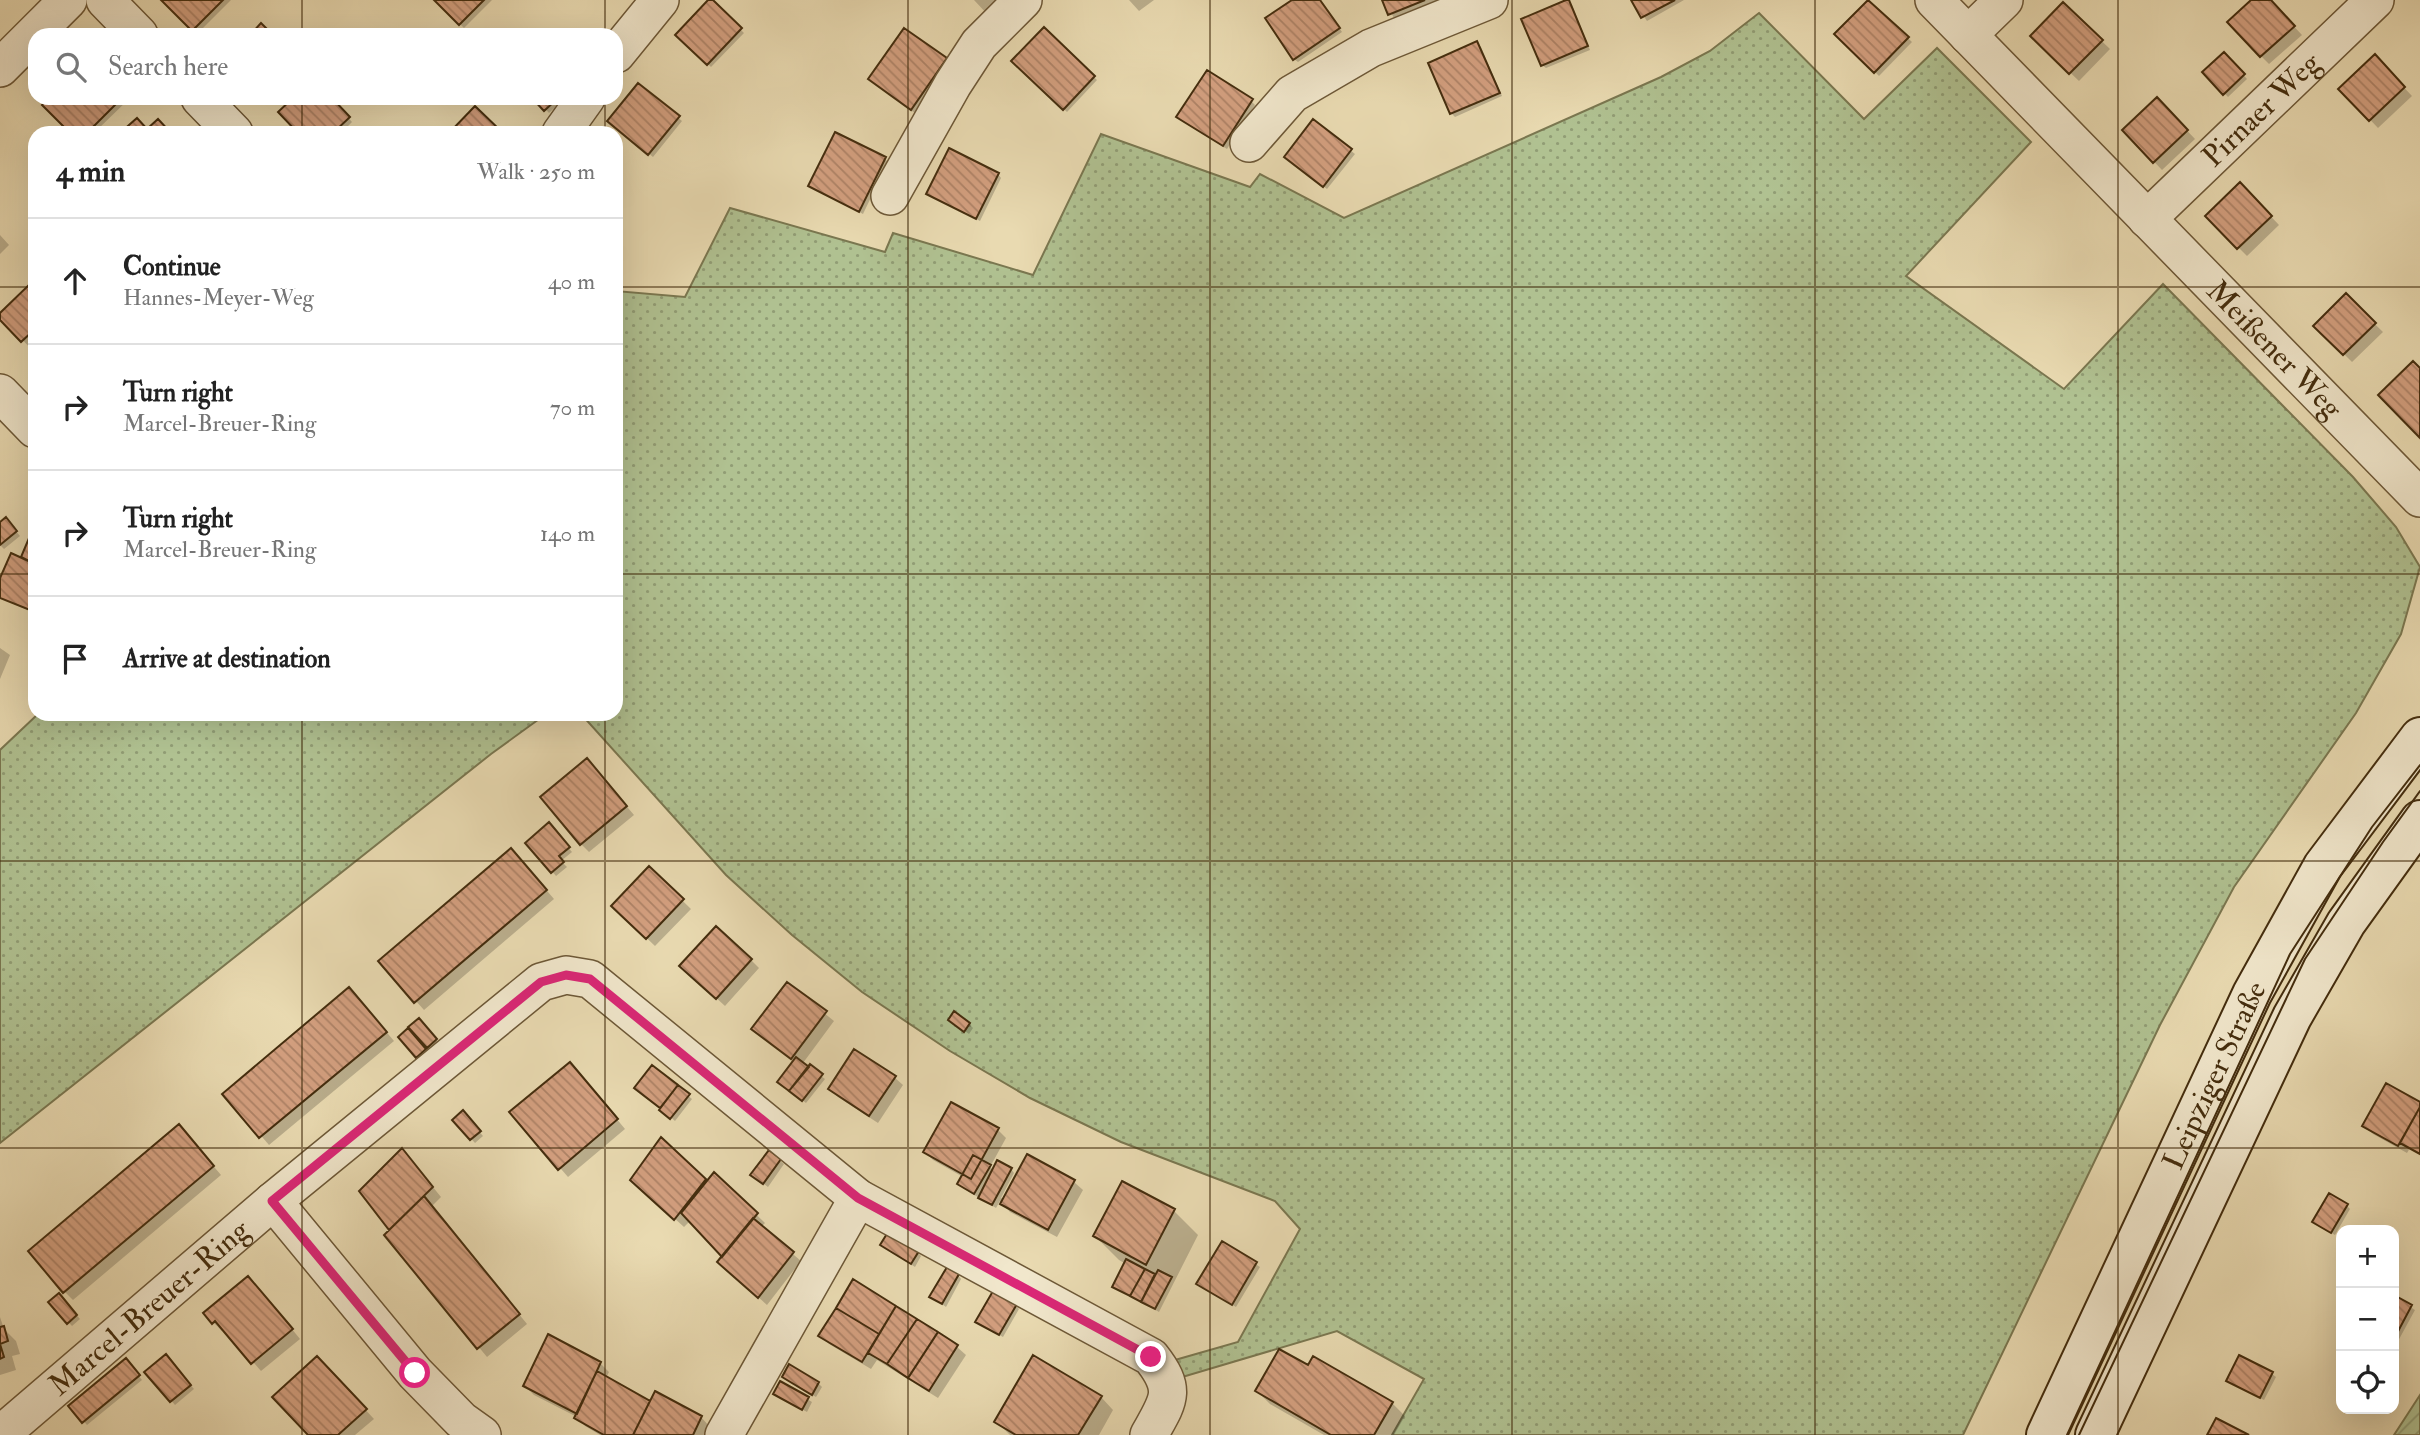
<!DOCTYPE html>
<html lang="en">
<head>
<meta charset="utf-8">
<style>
	body { margin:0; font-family:"IM FELL Double Pica",serif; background:#f6f6f6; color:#222 }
	.controls { position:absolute; right:21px; bottom:21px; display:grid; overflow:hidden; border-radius:14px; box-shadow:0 7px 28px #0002 }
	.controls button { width:63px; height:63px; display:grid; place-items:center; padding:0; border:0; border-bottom:2px solid #e0e0e0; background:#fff; color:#222; font:35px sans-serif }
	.stop { position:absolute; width:21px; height:21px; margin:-16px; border:5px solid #db2777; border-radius:50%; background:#fff }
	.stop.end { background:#db2777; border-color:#fff; box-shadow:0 2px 7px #0008 }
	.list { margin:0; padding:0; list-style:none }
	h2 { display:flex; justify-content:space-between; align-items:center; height:91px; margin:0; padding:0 28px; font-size:30px }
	h2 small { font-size:23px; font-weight:400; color:#767676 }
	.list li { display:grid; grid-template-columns:46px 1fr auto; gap:21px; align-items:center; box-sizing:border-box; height:126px; padding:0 28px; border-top:2px solid #e0e0e0 }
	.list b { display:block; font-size:26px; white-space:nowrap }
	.list p { margin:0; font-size:23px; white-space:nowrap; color:#767676 }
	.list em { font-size:23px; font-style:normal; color:#767676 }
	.icon { flex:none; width:38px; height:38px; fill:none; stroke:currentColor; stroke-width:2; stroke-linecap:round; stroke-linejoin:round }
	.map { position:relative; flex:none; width:2420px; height:1435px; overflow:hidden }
	.search { position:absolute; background:#fff; box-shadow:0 7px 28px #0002; left:28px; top:28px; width:595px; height:77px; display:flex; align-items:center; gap:18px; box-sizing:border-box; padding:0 24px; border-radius:21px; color:#767676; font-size:26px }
	.panel { position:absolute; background:#fff; box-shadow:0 7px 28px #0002; left:28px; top:126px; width:595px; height:595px; border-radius:21px }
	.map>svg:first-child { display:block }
	.grass { fill:url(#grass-dots); stroke:#7a7750; stroke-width:2 }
	.garden { fill:url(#garden-furrows); stroke:#7a7750; stroke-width:2 }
	.shadow { fill:#0003 }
	.building { fill:url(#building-back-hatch); stroke:#442d0e; stroke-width:2 }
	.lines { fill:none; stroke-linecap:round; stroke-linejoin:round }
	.minor-casing { stroke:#6d5837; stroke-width:40 }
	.secondary-casing { stroke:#442d0e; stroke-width:42 }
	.minor { stroke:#f1e7cc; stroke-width:37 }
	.secondary { stroke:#f1e7cc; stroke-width:38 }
	.tram { stroke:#442d0e; stroke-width:2 }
	.route { stroke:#db2777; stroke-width:9 }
	.grid { fill:none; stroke:#442d0e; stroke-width:2; stroke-opacity:0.55 }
	.labels { text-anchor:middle; stroke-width:5; stroke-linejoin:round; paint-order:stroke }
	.street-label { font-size:30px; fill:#442d0e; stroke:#f1e7cc }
</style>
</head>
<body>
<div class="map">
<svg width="2420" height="1435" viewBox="0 0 2420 1435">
	<defs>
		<pattern id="grass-dots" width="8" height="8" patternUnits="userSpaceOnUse" patternTransform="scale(1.75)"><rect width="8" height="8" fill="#b0c191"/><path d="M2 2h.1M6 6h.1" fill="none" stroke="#919d75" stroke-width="1.8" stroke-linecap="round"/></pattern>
		<pattern id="garden-furrows" width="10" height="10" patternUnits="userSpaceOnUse" patternTransform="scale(1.75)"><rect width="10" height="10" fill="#b0c191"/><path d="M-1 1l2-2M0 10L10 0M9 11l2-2" fill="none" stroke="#919d75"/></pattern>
		<pattern id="building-back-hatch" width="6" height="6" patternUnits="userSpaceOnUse" patternTransform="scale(1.75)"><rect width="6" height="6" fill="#d39f7f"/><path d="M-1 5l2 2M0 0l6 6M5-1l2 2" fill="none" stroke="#ad8266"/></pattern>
	</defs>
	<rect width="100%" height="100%" fill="#e9dab1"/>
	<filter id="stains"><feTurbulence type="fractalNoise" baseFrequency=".00286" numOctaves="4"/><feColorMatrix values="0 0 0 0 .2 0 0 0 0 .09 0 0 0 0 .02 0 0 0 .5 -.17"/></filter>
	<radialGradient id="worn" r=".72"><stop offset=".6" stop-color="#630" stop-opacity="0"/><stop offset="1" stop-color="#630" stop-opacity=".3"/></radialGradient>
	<path class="grass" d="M1759,13L1864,119L1937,48L2031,142L1906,276L2064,389L2163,284L2353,477L2396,527L2420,567L2401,634L2356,713L2234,887L2160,1025L1963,1435H1392L1424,1379L1337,1331L1179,1378L1175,1360L1238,1342L1300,1229L1275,1201L1121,1142L1030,1098L950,1051L862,992L792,935L726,875L581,714H616V291L685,297L730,208L885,252L893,233L1033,275L1101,134L1250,187L1260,174L1344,218L1661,77L1710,51Z
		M38,714H546L491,754L0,1143V750Z"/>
	<path class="garden" d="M2420,1395V1435H2394Z"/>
	<path class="shadow" d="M163,0H231L197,34Z
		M436,0H492L464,28Z
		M710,0L744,33L711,67L678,35Z
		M974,0H1005L988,15Z
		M1129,0H1154L1139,11Z
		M1295,0H1320L1342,32L1298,62L1294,59Z
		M1384,0H1437L1394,18Z
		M1633,0H1684L1647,21Z
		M2253,0H2269L2302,35L2269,64L2261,56Z
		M1568,1L1572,5L1590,50L1546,68L1542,65Z
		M1869,1L1912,42L1879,76L1837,34Z
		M2063,4L2110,49L2079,81L2032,36Z
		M1044,30L1097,80L1067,112L1014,61Z
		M1477,43L1481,47L1502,96L1455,117L1451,113Z
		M2224,54L2247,79L2228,97L2204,72Z
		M2375,57L2412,96L2378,128L2341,89Z
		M946,59L954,68L920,117L870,79Z
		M638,85L682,121L653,157L613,124Z
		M52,98H130L94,133H72Z
		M295,98H330L352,122L341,133H300Z
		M535,98H565L549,113Z
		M2157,99L2195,139L2162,170L2124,130Z
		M1251,101L1255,105L1227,149L1182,121Z
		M1313,121L1355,154L1327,189L1290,160Z
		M885,159L888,162L863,214L810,186Z
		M998,174L1001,178L980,221L928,194Z
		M2240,184L2279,225L2247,256L2207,216Z
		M0,235L9,245L0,254Z
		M35,282V345L31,349L0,315Z
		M2346,296L2383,332L2352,362L2316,326Z
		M9,523L20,536L4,549L0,545V524Z
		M35,529V613L0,598V582L22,560Z
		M0,648L10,655L0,679Z
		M595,769L634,815L589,852L581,844Z
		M549,825L572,852L561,861L567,867L556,876L528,843Z
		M519,858L554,899L424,1010L380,961Z
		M649,868L691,909L655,946L613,906Z
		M751,960L759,968L725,1006L690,974Z
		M788,984L834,1021L803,1063L825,1079L806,1103L783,1085L795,1062L754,1029Z
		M358,998L394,1041L269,1145L225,1094Z
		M419,1020L439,1043L421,1060L400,1037Z
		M954,1023L969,1024L973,1028L969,1034Z
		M652,1067L692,1099L675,1121L637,1087Z
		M578,1072L625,1129L568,1177L512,1113Z
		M894,1077L903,1085L878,1123L838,1097L830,1089Z
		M2420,1104V1154L2410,1148L2407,1153L2373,1134L2364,1126Z
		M463,1113L483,1136L475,1143L454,1120Z
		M998,1130L1006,1138L990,1167L994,1171L1011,1169L1014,1173L1001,1198L1004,1199L1028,1156L1074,1182L1083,1190L1057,1237L1010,1212L1000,1201L996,1208L963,1188L959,1184L963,1177L933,1160L925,1152Z
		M187,1135L221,1175L73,1300L64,1291Z
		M661,1140L706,1182L714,1174L765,1223L761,1227L801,1261L767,1305L728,1270L724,1257L690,1221L684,1227L641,1188Z
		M769,1152L784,1164L768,1187L756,1178Z
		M410,1159L441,1197L432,1206L527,1324L487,1357L386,1235L391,1231L361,1191Z
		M1123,1183L1174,1211L1198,1235L1159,1312L1114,1286L1126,1264L1119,1260L1095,1236Z
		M2346,1205L2350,1209L2335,1235L2318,1225Z
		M1223,1243L1260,1267L1236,1307L1202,1287Z
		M882,1245L918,1253L921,1256L915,1267Z
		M958,1275L961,1279L946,1307L932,1297Z
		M853,1282L957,1347L966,1355L938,1398L877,1360L871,1369L829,1344L821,1336Z
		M257,1286L300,1339L261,1371L224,1329L222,1331L213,1322Z
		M2394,1297L2415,1310L2397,1343L2394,1341Z
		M63,1299L80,1319L72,1326L51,1303Z
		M1016,1306L1019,1309L1003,1337L981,1325Z
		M0,1317L4,1329L16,1341L20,1354L12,1356L16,1370L0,1375Z
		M169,1360L194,1389L175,1405L147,1372Z
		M600,1363L609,1372L606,1378L651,1403L701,1417L709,1426L705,1435H600L585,1426L577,1417L534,1395L525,1386Z
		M129,1364L142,1380L87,1425L71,1406Z
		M326,1367L374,1419L355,1435H310Z
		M1308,1367L1392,1403L1405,1416L1394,1435H1324L1270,1404L1257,1391Z
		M2272,1374L2276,1377L2264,1400L2232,1384Z
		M787,1380L818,1383L822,1387L816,1397Z
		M781,1383L812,1402L807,1412L779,1397Z
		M1101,1397L1113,1410L1099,1435H1010L996,1421Z"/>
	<path class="building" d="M161,0H223L192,31Z
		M434,0H484L459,25Z
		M708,0H713L742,28L707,65L675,35Z
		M1292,0H1320L1340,28L1293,60L1265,18Z
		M1382,0H1425L1388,15Z
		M1566,0H1569L1588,46L1541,66L1521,19Z
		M1631,0H1675L1641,18Z
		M1868,0L1909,37L1874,73L1834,34Z
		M2251,0H2271L2295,26L2260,57L2227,22Z
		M2063,2L2103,40L2069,74L2030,36Z
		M261,23L273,35H250Z
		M1044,27L1095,76L1063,110L1011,61Z
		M904,28L947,58L911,110L868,79Z
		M1477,41L1500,93L1450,114L1428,63Z
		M2224,52L2245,74L2223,95L2202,72Z
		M2375,54L2405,87L2369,121L2338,89Z
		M1207,70L1253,99L1223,146L1176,117Z
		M638,83L680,116L648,155L607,121Z
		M2157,97L2188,130L2153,163L2122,130Z
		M49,98H122L87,133H70L42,105Z
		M293,98H332L350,117L333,133H298L278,112Z
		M532,98H558L544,111Z
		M475,106L503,133H449Z
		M137,118L147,129L158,119L171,133H120Z
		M1313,119L1352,149L1323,187L1284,157Z
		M835,132L886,157L859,212L808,186Z
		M949,148L999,173L976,219L926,194Z
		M2240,182L2272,216L2237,249L2205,216Z
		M35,279V329L21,342L0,320V313Z
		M2346,293L2376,323L2343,355L2313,326Z
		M2413,361L2420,368V438L2378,395Z
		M6,517L17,531L0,545V522Z
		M35,524V564L21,557Z
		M11,553L35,564V612L0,598V578Z
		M587,758L627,806L580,845L540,797Z
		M549,822L570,847L559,856L564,862L551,873L525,843Z
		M511,848L547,890L414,1003L378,961Z
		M649,866L684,899L646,939L611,906Z
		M716,926L752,959L716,999L679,966Z
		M787,982L827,1011L791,1059L751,1029Z
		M349,987L387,1032L259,1138L222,1094Z
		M954,1011L970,1023L964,1032L948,1020Z
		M419,1018L437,1039L427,1048L408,1027Z
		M408,1028L426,1049L416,1058L398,1037Z
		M854,1049L896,1076L869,1116L828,1089Z
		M796,1057L809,1067L789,1091L777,1082Z
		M570,1062L618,1119L558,1170L509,1112Z
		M810,1064L823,1074L802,1101L789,1091Z
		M652,1065L678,1085L660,1108L634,1088Z
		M2386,1083L2420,1102V1107L2398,1146L2362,1126Z
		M678,1085L690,1094L670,1119L659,1110Z
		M951,1102L999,1128L971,1179L923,1152Z
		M2420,1107V1154L2400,1143Z
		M463,1110L481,1131L470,1140L452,1120Z
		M179,1124L214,1166L63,1293L28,1251Z
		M661,1137L706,1179L674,1220L630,1180Z
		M402,1148L433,1187L389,1230L359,1191Z
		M769,1150L781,1159L763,1184L750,1175Z
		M1027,1154L1075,1180L1048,1230L1000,1204Z
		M973,1155L991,1165L974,1194L957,1184Z
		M997,1160L1012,1168L992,1205L978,1198Z
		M714,1172L758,1213L722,1257L681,1213Z
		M1122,1181L1175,1209L1146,1265L1093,1236Z
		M2329,1193L2348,1204L2331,1233L2312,1222Z
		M424,1196L520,1314L477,1349L384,1235Z
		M753,1218L794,1252L758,1298L717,1262Z
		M888,1232L919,1251L911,1264L880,1245Z
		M1222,1241L1257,1262L1232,1305L1196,1284Z
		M1126,1259L1145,1269L1130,1296L1112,1287Z
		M947,1267L959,1274L942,1304L929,1297Z
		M1145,1269L1155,1274L1141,1302L1130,1296Z
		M1158,1270L1172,1277L1155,1309L1141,1302Z
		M248,1276L293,1329L251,1364L215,1321L212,1324L203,1313Z
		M853,1279L896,1306L879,1334L836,1308Z
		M993,1291L1017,1304L999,1335L975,1322Z
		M59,1293L77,1315L67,1324L48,1302Z
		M2394,1295L2412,1305L2394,1339Z
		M896,1306L917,1319L887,1364L868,1353Z
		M836,1308L879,1334L862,1362L818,1336Z
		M917,1319L938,1332L908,1378L887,1364Z
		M4,1326L8,1341L0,1344L4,1357L0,1359V1327Z
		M938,1332L958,1345L929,1391L908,1378Z
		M548,1334L601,1362L577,1414L523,1386Z
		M1279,1349L1308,1365L1313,1356L1393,1402L1374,1435H1331L1255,1391Z
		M166,1354L191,1385L170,1402L144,1372Z
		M1033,1355L1102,1396L1078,1435H1016L994,1422Z
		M2239,1355L2273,1372L2260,1398L2226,1381Z
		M317,1356L367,1409L338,1435H308L272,1397Z
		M126,1358L140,1375L82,1423L68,1406Z
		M789,1364L819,1382L812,1395L782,1377Z
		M597,1371L650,1401L633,1435H604L574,1418Z
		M780,1381L809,1397L802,1410L773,1394Z
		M655,1391L702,1416L693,1435H633Z
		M2216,1418L2249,1435H2207Z"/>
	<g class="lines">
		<defs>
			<g id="minor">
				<path d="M105,0L139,35"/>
				<path id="s1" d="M1934,0L2420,498"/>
				<path d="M1968,35L2004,0"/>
				<path d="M616,54L660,0"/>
				<path d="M0,68L68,0"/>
				<path d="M200,98L234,133"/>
				<path d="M561,133L586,98"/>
				<path d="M1249,143L1292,94L1371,48L1489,0"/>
				<path d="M890,196L953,84L979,44L1023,0"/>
				<path id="s2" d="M2147,219L2375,0"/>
				<path d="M0,393L35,429"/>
				<path d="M273,1201L415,1373L461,1420L482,1435"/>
				<path id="s3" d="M0,1435L273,1201L541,982L566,975L590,979L858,1198L1151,1357C1178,1391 1168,1401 1149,1435"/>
				<path d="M724,1435L858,1198"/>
			</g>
			<g id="secondary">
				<path id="s4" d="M2046,1435L2252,994L2323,866L2420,737"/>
				<path d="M2095,1435L2292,1017L2346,923L2420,820"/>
			</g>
		</defs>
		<use href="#minor" class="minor-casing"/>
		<use href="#secondary" class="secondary-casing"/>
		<use href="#minor" class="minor"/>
		<use href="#secondary" class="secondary"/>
		<path class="tram" d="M2067,1435L2290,954L2372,827L2420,765
			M2079,1435L2305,959L2383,842L2420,791"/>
	</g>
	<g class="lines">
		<path class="route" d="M415,1373L272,1201L541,982L566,975L590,979L858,1198L1151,1357"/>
	</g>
	<path class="grid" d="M302,0V35M605,0V35M908,0V1435M1210,0V1435M1512,0V1435M1815,0V1435M2118,0V1435M302,98V133M605,98V133M0,287H35M616,287H2420M0,574H35M616,574H2420M302,714V1435M605,714V1435M0,861H2420M0,1148H2420"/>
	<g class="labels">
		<g class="street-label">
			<text dy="10" stroke="none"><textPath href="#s2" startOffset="158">Pirnaer Weg</textPath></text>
			<text dy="10" stroke="none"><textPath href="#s1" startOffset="488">Meißener Weg</textPath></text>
			<text dy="10" stroke="none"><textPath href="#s4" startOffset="397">Leipziger Straße</textPath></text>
			<text dy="10" stroke="none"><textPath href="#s3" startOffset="196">Marcel-Breuer-Ring</textPath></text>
		</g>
	</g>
	<rect width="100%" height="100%" filter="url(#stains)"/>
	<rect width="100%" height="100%" fill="url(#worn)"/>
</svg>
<div class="controls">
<button>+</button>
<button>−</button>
<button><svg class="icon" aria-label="locate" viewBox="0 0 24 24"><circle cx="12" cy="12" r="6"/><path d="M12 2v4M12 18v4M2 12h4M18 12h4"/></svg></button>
</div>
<div class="stop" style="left:415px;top:1373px"></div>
<div class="stop end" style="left:1151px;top:1357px"></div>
<div class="search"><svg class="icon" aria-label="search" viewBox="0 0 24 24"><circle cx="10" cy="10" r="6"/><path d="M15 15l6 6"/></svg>Search here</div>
<section class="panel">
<h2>4 min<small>Walk · 250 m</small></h2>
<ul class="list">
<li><svg class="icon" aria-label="ahead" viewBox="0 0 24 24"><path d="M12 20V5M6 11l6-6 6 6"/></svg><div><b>Continue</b><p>Hannes-Meyer-Weg</p></div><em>40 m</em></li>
<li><svg class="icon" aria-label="right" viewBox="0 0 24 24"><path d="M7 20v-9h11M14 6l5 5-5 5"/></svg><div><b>Turn right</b><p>Marcel-Breuer-Ring</p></div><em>70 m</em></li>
<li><svg class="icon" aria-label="right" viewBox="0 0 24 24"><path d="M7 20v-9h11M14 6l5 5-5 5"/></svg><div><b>Turn right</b><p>Marcel-Breuer-Ring</p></div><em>140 m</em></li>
<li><svg class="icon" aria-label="arrive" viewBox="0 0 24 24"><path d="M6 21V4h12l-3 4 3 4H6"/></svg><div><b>Arrive at destination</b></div></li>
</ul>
</section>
</div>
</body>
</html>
